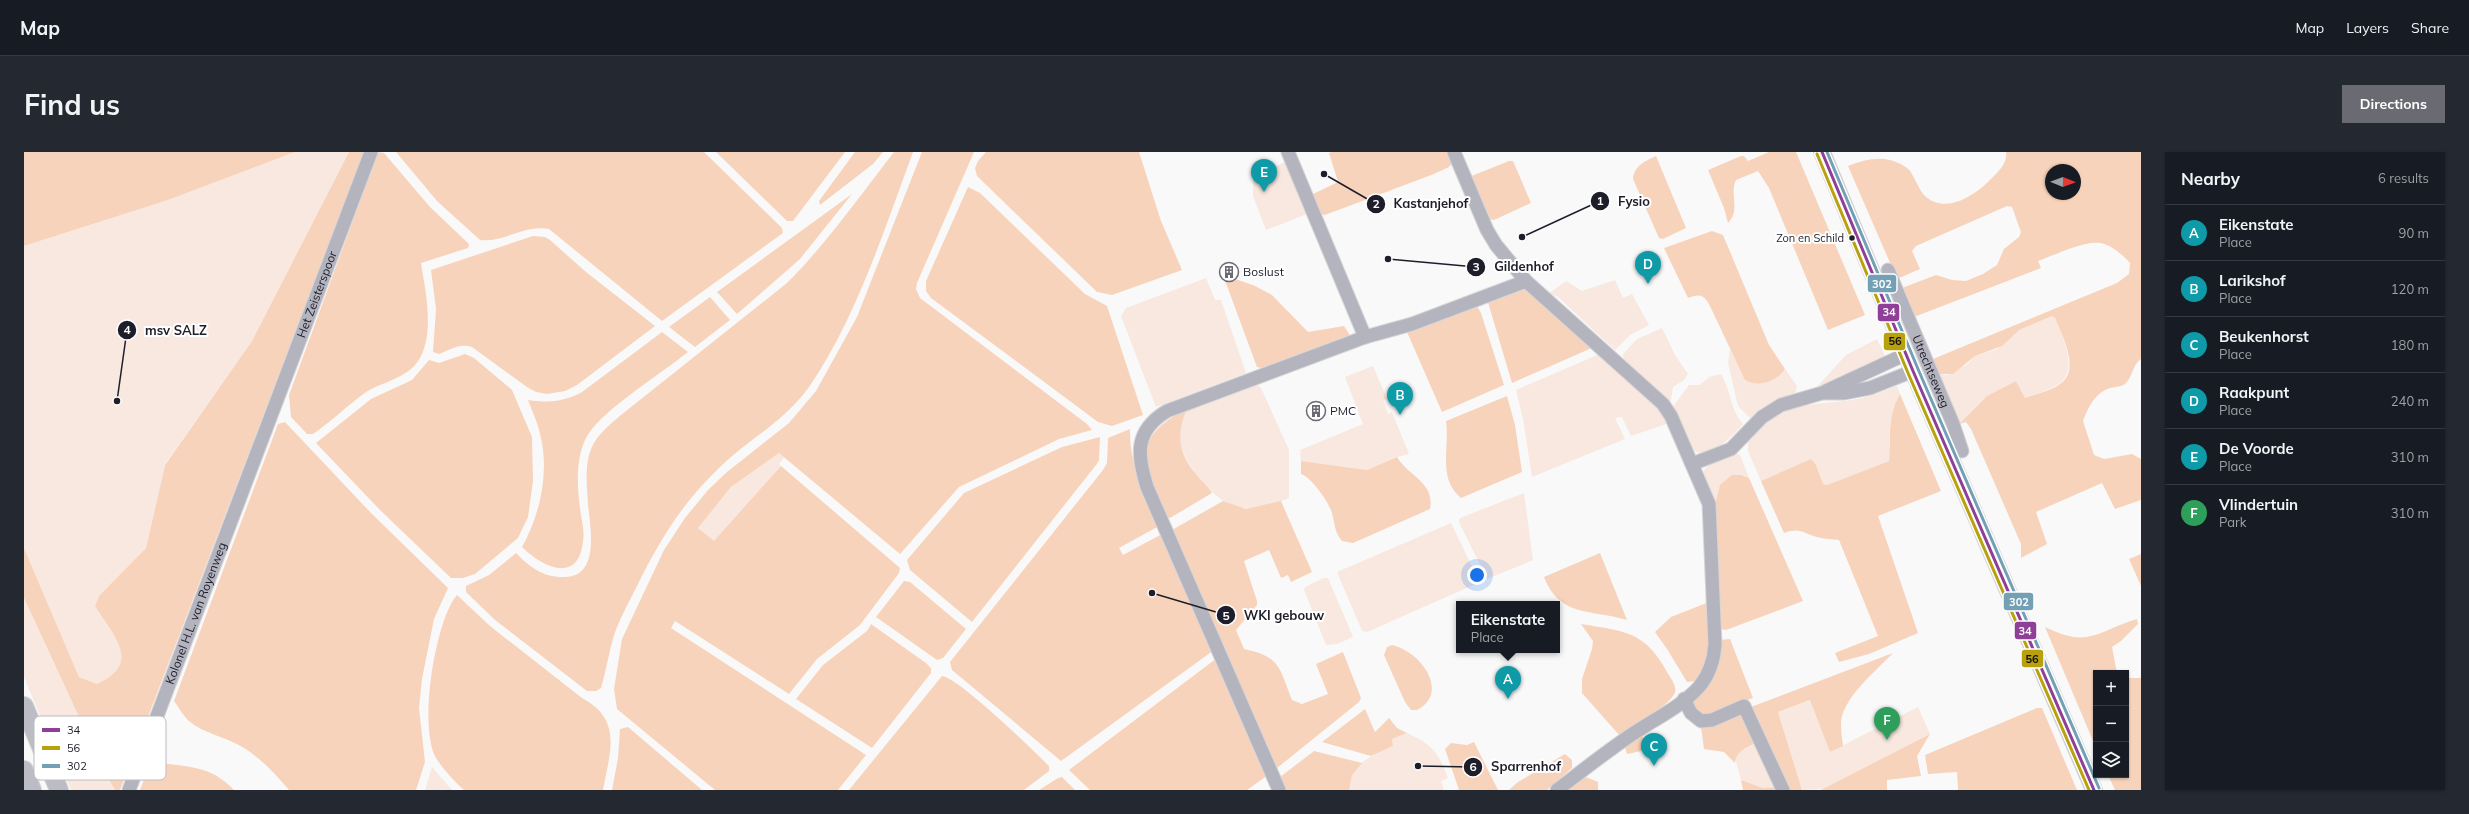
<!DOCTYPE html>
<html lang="en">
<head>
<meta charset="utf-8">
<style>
	body { margin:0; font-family:Mulish,sans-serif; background:#242831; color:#f1f3f6 }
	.controls { position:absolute; right:12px; bottom:12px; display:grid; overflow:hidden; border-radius:0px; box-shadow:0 1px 3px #0004 }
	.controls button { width:36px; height:36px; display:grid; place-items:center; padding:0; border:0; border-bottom:1px solid #363941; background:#171b24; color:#f1f3f6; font:20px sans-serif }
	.compass { position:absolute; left:2021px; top:12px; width:36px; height:36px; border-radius:50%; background:#171b24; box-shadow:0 1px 3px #0004; rotate:91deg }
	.you { position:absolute; left:1453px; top:423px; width:14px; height:14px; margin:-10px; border:3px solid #fff; border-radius:50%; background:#1a73e8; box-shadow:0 0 0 6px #1a73e833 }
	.badge { display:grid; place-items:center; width:26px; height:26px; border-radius:50%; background:#6a6b72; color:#fff; font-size:13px; font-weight:700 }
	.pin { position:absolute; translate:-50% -33px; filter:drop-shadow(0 1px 2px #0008) }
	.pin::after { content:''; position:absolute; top:21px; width:14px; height:12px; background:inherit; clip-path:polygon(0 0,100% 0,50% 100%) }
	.popup { position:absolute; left:1432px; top:449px; width:104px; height:52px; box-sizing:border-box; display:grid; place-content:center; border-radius:0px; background:#171b24; filter:drop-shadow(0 1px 3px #0005); font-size:13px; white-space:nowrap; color:#9ea1a6 }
	.popup b { font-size:15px; color:#f1f3f6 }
	.popup::after { content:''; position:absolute; left:50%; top:100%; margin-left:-8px; border:8px solid transparent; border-top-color:#171b24 }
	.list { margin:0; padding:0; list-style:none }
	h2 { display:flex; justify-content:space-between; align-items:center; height:52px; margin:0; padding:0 16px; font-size:17px }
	h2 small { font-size:13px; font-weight:400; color:#9ea1a6 }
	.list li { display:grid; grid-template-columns:26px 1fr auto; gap:12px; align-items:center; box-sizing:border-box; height:56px; padding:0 16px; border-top:1px solid #363941 }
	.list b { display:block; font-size:15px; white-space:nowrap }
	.list p { margin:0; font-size:13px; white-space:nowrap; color:#9ea1a6 }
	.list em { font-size:13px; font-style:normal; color:#9ea1a6 }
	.icon { flex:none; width:22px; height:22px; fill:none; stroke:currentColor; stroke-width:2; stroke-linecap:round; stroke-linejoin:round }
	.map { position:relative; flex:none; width:2117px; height:638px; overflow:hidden; border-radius:0px }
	header { display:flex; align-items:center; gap:24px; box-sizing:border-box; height:56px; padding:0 20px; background:#171b24; border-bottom:1px solid #363941 }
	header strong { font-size:19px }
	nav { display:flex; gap:22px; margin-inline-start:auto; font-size:14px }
	.intro { display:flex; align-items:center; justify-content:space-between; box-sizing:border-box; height:96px; padding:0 24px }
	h1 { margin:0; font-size:28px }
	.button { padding:10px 18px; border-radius:0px; background:#6a6b72; color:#fff; font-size:14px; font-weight:700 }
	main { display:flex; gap:24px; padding:0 24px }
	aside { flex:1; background:#171b24; border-radius:0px; box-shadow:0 1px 3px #0004 }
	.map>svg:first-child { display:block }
	.green { fill:#f8e8df }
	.forest { fill:#f8d3bb; fill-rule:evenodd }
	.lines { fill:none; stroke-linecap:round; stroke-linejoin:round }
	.minor-casing { stroke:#d6d6d8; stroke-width:15 }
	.major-casing { stroke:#d6d6d8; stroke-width:18 }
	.highway-casing { stroke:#d6d6d8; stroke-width:20 }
	.minor { stroke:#b4b4bf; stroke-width:13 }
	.major { stroke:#b7b7c2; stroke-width:16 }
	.highway { stroke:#bcbcc5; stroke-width:18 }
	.bus-1-casing { stroke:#fff; stroke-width:6 }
	.bus-2-casing { stroke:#fff; stroke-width:6 }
	.bus-3-casing { stroke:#fff; stroke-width:6 }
	.bus-1 { stroke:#8f3f98; stroke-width:3 }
	.bus-2 { stroke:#b9a10d; stroke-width:3 }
	.bus-3 { stroke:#74a0b6; stroke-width:3 }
	.bus-dot { fill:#1d1e2a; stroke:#fff; stroke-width:1.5 }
	.labels { text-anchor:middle; stroke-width:4; stroke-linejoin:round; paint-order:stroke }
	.bus-label { font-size:11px; fill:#1d1e2a; stroke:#fff; text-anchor:end }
	.poi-label { font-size:12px; fill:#1d1e2a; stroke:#fff; text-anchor:start }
	.street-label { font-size:12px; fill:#1d1e2a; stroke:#fff }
	.key { fill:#fff; stroke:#bbbcbf; stroke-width:1 }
	.key-label { font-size:11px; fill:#1d1e2a }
	.leader { fill:none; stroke:#1d1e2a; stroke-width:1.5 }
	.callout-dot { fill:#1d1e2a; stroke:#fff; stroke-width:1.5 }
	.mark-label { font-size:12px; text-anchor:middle; font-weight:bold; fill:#fff }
	.callout-label { font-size:13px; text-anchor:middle; font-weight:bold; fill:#1d1e2a; stroke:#fff; stroke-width:4; stroke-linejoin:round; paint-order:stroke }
	.line-badge { stroke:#fff; stroke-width:1.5 }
	.badge-label { font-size:11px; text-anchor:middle; font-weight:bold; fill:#fff }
	.pale-badge-label { font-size:11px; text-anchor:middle; font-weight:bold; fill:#111 }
</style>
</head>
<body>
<header>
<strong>Map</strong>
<nav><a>Map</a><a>Layers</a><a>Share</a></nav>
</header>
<div class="intro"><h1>Find us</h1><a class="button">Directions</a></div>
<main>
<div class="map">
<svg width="2117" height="638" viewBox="0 0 2117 638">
	<rect width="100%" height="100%" fill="#f9f9f9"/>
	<path class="green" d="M271,0H325L228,189L141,312L122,396L75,444L71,454C89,485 119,511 73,532L55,525L0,396V94L144,48Z
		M1263,9L1285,60L1283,62L1242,78L1229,44V27L1235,22Z
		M1182,126L1191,148H1197L1222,221L1132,255L1097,164L1102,156Z
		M1591,128L1599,146L1608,142L1625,173L1606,183L1591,198L1533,144L1524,142L1542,129L1558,139Z
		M2028,164C2035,168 2038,182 2040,189C2054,231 2034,234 2001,246L1992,229L1963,244L1935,272L1915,222L1923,223L1942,213L1951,204L1973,197L1995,178Z
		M1638,176L1651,203L1664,222L1660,228L1649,235L1647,248L1643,252L1601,212L1599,202L1613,187Z
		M1853,187L1863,208L1790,238L1822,203Z
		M1706,197L1710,205L1752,226L1761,217L1773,234L1771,241L1740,255L1726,266L1714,254L1704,211Z
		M1578,201L1627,244L1645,271L1607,284L1598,265L1591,266L1601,287L1508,325L1499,267L1492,238Z
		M1349,214L1363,247L1359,248L1364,262L1368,260L1385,302L1373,305L1343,318L1277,309L1276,298L1339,272L1321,225Z
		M1697,222C1707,239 1706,257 1719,272C1711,281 1680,315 1668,295C1661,282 1658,267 1648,256L1665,233H1676L1685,225Z
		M1230,229L1237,236L1265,298V346C1251,352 1232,358 1217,356C1189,351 1157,310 1155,283C1154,273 1159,265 1163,257Z
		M1873,234L1876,242C1863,262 1866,285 1865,309L1803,333L1799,332L1792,313L1787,308L1737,329L1724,299V290C1732,282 1737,272 1747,266C1779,247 1808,254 1841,245C1852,243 1862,238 1873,234Z
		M755,301L760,305L755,312L757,314L690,390L674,376L707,335Z
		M1712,301L1716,303L1725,326L1717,323L1691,353L1679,319L1685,313Z
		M1500,341L1509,408L1463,427L1435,370L1436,366Z
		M1427,371L1454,427V431L1343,480L1338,479L1313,420Z
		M1300,426H1304L1329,485L1313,492L1302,493L1280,438L1281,435Z
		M0,446L81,621L91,638H47L0,525Z
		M1787,548L1806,600L1894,555L1906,582L1800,637L1778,638L1754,560Z
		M1383,581C1409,593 1414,600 1424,626L1417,629L1420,638H1325C1324,612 1349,603 1369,594L1368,587Z
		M1734,590L1754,635L1739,636L1717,628L1711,606L1716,600Z
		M408,615L428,638H401Z"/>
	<path class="forest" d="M0,0H271L144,48L0,94Z
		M325,0H340L96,638H91L81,621L0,446V396L55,525L73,532C119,511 89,484 71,454L75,444L122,396L141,313L228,189Z
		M354,0L360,1L406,55L445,92L444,96L397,111C402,142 415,199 383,220C370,229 355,232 342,240C324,253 308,269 289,282H283L267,265L265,243Z
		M372,0H680L758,76L759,81L638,169L525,77C500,72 480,91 456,88L413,49Z
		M692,0H821L769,69H763Z
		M831,0H859L849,12L796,53L795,49Z
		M870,0H889C861,76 831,169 785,235C761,269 725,287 696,315C659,350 635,389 613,434C605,450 596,466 590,483C585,500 582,519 577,536L572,539H563L471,468L442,440V434L465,423L492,401C506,415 518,425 539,425C577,426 566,374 564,352C563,336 561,318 565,303C570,285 583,275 597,263L763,131C803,91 835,45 870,0Z
		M898,0H950L893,131L892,137L896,146L1063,272L1068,278L1035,287L935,335L876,402L755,301L707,335L674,376L690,389L757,314L876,416L875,421L836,473L793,507L765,542L651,469L647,476L842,603L814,638H691L593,557L590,537L598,487L640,398L661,366L684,338L703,320L765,271L792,239L833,165Z
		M962,0H1115L1137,69L1158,118L1088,143L1073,140L953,24L951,16L954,9Z
		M1308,0H1424L1428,11L1425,15L1410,22L1301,63L1295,62L1287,43L1314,30L1305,1Z
		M1745,0H1772L1841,163L1804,178L1745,36L1734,19L1712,28C1705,43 1717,58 1704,71L1700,56L1684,18L1717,4H1720L1724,9Z
		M1982,0H2117V207C2108,213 2109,225 2101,232C2097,235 2090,235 2086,236C2071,241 2064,255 2059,269L2070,303L2080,307L2108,302L2117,307V348L2091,357L2078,331L2012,360L2023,392L1997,406V392L1947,277L1942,270L1935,272L1963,244L1992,229L2001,246C2012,242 2027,239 2036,232C2057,218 2038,183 2031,166L2028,164L1995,178L1978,194L1951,204L1929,222H1915L1909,207L2093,131L2105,122L2106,111C2099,103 2086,92 2076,91C2061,88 2028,104 2014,109L2017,116L1890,165L1878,136L1912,123L1928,128L1942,129L1959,122L1973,113L1980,97L1995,85L1997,80L1988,55L1983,54L1892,94L1888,99L1896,117L1873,127L1824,14C1844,6 1864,2 1883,16C1889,20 1894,37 1901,44C1922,63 1951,43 1966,28C1973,21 1984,11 1982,0ZM2027,18H2051V42H2027Z
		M1632,4L1662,76L1639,87L1635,86L1609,27C1610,14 1621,9 1632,4Z
		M1485,9H1489L1507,51L1470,68L1465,67L1445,25Z
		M944,35L956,41L1061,142L1083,154L1119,263L1088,274L1074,270L907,146L902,139V129Z
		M828,42L776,107L713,162L693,140Z
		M1688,79L1699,83L1745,193L1761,217C1753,229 1734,236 1721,228L1685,152C1679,142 1675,142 1664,146L1640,96Z
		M509,84L521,85L526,88L562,120L631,174L553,233L541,239L523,242L512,240L503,235L448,195C435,191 426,198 415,202L409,200L412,157L407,118Z
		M1199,123L1229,133L1248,143L1284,180L1320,174L1327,185L1237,216L1233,215Z
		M1501,134L1570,195L1488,231L1463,147Z
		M686,145L706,168L671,195L645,175Z
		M1451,151L1457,161L1480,233L1418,260L1383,180Z
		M638,180L664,200C638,221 582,256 565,281C551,302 553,333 556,356C557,367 561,378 559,389C555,432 519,416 498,395C516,363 526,319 516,282C514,271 508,259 504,248C525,251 539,250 558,240Z
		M441,202L450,206L488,238L508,285L509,329L504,365L494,386L451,422L439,426H427L356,358L292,291L347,247L388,228L405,208L415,211Z
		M1876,242L1917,339L1854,364L1894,481L1845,502L1815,510L1811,501L1854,484L1815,388C1808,387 1800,387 1793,385C1778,381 1777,375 1760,381L1737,329L1787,307L1792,313L1799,332L1803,333L1865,309C1867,285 1863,263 1876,242Z
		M1483,244L1491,273L1498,320L1437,346C1413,326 1426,296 1422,269Z
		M1163,257C1152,280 1154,302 1172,322C1177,329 1184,334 1188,341L1146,366L1143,365C1120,315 1103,287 1163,257Z
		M261,270L347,361L424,436L410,467L398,527L395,556L401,610L392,638H265C252,623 238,607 220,596C203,585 180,582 165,569C158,562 155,556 150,549L254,272Z
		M1106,277C1105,312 1121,343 1135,374L1095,396L1099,403L1138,382L1190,498L1037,609L928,518L926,510L1079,318L1083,311L1084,286Z
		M1076,285L1075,308L1072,313L948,470L886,418L883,408L940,341L1038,295Z
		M1373,305C1384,324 1411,330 1406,357L1329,391L1318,389C1310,380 1311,370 1307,358C1303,348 1287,325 1277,322V309L1343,318Z
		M1708,323H1717L1725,326L1779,449L1702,478L1696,477L1691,353L1696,333Z
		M1199,349L1222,357L1257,349L1288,420L1267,430L1264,423L1257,426L1245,398L1220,409L1233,449V453L1212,478L1220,497C1257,505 1255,515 1268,548L1278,552L1304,542L1292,512L1319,500L1337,546L1335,550L1253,616L1148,378Z
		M1576,401L1603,468C1568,457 1536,466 1520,425Z
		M2117,402V434L2105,407Z
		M880,429L886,430L942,477L919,506L913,508L852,465Z
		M433,443L466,474L558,546C599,568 586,599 579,638H440C430,629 419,617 412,606C394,576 411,468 433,443Z
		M1685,450L1684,505L1672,529L1663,530L1643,497L1631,480L1647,465Z
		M2113,467L2114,472L2097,489L2088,495L2093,521H2072V596L2021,475C2065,497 2073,479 2113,467Z
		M847,472L902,511L907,516V521L848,596L772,547L799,513L843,479Z
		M1557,472C1600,479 1621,479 1643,520C1646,525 1653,534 1651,540C1648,552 1608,576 1596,584L1558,541V527L1568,497L1569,489Z
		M1706,487L1729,546L1685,563L1671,560L1667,547L1695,488Z
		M1368,493C1396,499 1427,540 1393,558H1387L1381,550L1360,503L1363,495Z
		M1869,501C1852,519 1817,547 1817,572C1817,579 1818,587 1819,594L1806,600L1786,548L1754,560L1778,638H1764L1727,555Z
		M1193,506L1244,623L1223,638H1066L1045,618Z
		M918,524C934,525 1010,599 1025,614V619L1000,638H825Z
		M2102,526H2117V638H2091L2084,623H2102Z
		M2013,556H2018L2053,638H1934L1933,620L1904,622L1901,603Z
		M1341,557L1351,580L1365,566L1373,576L1383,581L1368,587L1369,594L1347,604L1298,590Z
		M1718,558L1734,590C1724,595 1712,599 1711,611L1700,600L1680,597L1677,575Z
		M604,575L678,638H588L594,606L596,577Z
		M1618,582L1622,598L1603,602L1601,595Z
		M1906,582L1893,604L1897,624L1863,628V638H1797Z
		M1450,590L1474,638H1435L1421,597L1427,591L1443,593Z
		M1290,599L1338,611L1328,623L1325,638H1262L1256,625Z
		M1541,602L1548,608V616L1523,638H1485L1494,630Z
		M127,609C160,616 185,611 210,638H116Z
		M1557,623L1574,630V638H1537Z
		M1038,625L1051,638H1015L1034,626Z
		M1717,628L1739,636L1754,635L1756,638H1719Z"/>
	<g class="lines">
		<defs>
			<g id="minor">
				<path d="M1264,0L1341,185"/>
				<path d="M1430,0L1463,78L1472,93L1502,129L1639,252L1647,264L1685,352L1691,492C1690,508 1685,523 1675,535C1658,554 1631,567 1610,581C1583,599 1558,619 1533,638"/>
				<path id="s1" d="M1864,118L1929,272L1938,299"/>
				<path d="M1802,239L1882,202"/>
				<path d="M1668,312L1707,297L1738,265L1757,253L1798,241H1820L1846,236L1889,219"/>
				<path d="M1660,547L1667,561L1677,569L1688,568L1720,554L1759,638"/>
				<path id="s2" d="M105,638L347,0"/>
				<path d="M1255,638L1123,335C1113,303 1110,279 1143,259L1341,185L1388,172L1502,129"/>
			</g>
			<path id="major" d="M1798,0L1889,219L2070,638"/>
			<path id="highway" d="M0,554L35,638
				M0,618L8,638"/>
		</defs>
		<use href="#minor" class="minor-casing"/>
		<use href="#major" class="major-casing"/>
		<use href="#highway" class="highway-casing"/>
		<use href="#minor" class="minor"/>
		<use href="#major" class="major"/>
		<use href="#highway" class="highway"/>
		<defs>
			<path id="bus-1" d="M1798,0L1889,219L2070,638"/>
			<path id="bus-2" d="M1793,2L1884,221L2065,638"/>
			<path id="bus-3" d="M1803,0L1894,217L2075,636"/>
		</defs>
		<use href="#bus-1" class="bus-1-casing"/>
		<use href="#bus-2" class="bus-2-casing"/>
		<use href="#bus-3" class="bus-3-casing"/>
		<use href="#bus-1" class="bus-1"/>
		<use href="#bus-2" class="bus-2"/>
		<use href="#bus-3" class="bus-3"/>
	</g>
	<defs>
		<symbol id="building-ring" viewBox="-11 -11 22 22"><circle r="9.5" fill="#fff" stroke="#6a6b72" stroke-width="1.5"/><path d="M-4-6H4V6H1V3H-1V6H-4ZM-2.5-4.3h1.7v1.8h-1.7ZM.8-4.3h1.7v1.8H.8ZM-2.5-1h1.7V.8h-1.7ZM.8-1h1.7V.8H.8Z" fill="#6a6b72"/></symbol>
	</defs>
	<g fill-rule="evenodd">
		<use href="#building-ring" x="1194" y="109" width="22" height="22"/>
		<use href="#building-ring" x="1281" y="248" width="22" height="22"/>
	</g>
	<circle class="bus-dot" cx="1828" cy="86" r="3.5"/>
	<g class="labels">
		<g class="bus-label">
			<text x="1820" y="90">Zon en Schild</text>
		</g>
		<g class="poi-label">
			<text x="1219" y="124">Boslust</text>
			<text x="1306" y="263">PMC</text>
		</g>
		<g class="street-label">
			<text dy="4" stroke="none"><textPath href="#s2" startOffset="530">Het Zeisterspoor</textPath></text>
			<text dy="4" stroke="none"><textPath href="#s1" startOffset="110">Utrechtseweg</textPath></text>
			<text dy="4" stroke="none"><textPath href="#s2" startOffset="189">Kolonel H.L. van Royenweg</textPath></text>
		</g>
	</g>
	<rect x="10" y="564" width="132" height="64" rx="6" class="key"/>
	<rect x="18" y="576" width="18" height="4" fill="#8f3f98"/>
	<rect x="18" y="594" width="18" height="4" fill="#b9a10d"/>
	<rect x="18" y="612" width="18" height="4" fill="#74a0b6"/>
	<g class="key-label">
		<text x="43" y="582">34</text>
		<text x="43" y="600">56</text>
		<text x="43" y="618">302</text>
	</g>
	<path class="leader" d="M1498 85L1576 49M1300 22L1352 52M1364 107L1452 115M93 249L103 178M1128 441L1202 463M1394 614L1449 615"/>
	<g class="callout-dot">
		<circle cx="1498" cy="85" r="4"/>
		<circle cx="1300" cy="22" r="4"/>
		<circle cx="1364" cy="107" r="4"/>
		<circle cx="93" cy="249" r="4"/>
		<circle cx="1128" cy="441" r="4"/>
		<circle cx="1394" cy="614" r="4"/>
		<circle cx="1576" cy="49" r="10"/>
		<circle cx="1352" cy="52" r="10"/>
		<circle cx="1452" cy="115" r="10"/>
		<circle cx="103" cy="178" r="10"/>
		<circle cx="1202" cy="463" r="10"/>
		<circle cx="1449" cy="615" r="10"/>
	</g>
	<g class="mark-label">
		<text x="1576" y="53">1</text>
		<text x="1352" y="56">2</text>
		<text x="1452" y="119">3</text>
		<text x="103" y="182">4</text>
		<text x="1202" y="468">5</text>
		<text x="1449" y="619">6</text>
	</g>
	<g class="callout-label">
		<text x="1610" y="54">Fysio</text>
		<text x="1407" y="56">Kastanjehof</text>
		<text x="1500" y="119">Gildenhof</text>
		<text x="152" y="183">msv SALZ</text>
		<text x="1260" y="468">WKI gebouw</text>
		<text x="1502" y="619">Sparrenhof</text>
	</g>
	<g class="line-badge">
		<rect x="1843" y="122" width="30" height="19" rx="4" fill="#74a0b6"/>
		<rect x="1853" y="151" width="23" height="19" rx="4" fill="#8f3f98"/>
		<rect x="1859" y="180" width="23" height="19" rx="4" fill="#b9a10d"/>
		<rect x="1979" y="440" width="31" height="19" rx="4" fill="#74a0b6"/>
		<rect x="1990" y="469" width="23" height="19" rx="4" fill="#8f3f98"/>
		<rect x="1997" y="497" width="23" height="19" rx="4" fill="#b9a10d"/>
	</g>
	<g class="badge-label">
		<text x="1858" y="136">302</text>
		<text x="1865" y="164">34</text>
		<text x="1995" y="454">302</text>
		<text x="2001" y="483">34</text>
	</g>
	<g class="pale-badge-label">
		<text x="1871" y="193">56</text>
		<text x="2008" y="511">56</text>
	</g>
</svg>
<div class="controls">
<button>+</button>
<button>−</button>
<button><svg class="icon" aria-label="layers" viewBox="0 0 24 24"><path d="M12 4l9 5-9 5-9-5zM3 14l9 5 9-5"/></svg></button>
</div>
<svg class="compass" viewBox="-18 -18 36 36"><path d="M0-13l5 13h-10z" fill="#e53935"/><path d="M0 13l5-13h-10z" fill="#9ea1a6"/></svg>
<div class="you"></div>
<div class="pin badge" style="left:1484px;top:547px;background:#0f9aa8">A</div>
<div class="popup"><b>Eikenstate</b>Place</div>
<div class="pin badge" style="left:1376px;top:263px;background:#0f9aa8">B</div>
<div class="pin badge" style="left:1630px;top:614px;background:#0f9aa8">C</div>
<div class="pin badge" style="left:1624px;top:132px;background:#0f9aa8">D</div>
<div class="pin badge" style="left:1240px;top:40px;background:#0f9aa8">E</div>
<div class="pin badge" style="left:1863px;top:588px;background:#2e9e5b">F</div>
</div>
<aside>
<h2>Nearby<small>6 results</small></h2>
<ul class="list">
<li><span class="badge" style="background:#0f9aa8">A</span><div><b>Eikenstate</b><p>Place</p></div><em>90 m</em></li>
<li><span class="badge" style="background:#0f9aa8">B</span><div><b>Larikshof</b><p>Place</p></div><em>120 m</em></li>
<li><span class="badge" style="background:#0f9aa8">C</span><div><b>Beukenhorst</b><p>Place</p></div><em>180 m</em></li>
<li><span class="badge" style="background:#0f9aa8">D</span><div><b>Raakpunt</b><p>Place</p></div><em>240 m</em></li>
<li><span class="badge" style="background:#0f9aa8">E</span><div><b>De Voorde</b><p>Place</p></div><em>310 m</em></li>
<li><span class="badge" style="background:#2e9e5b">F</span><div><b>Vlindertuin</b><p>Park</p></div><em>310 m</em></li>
</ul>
</aside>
</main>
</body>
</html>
